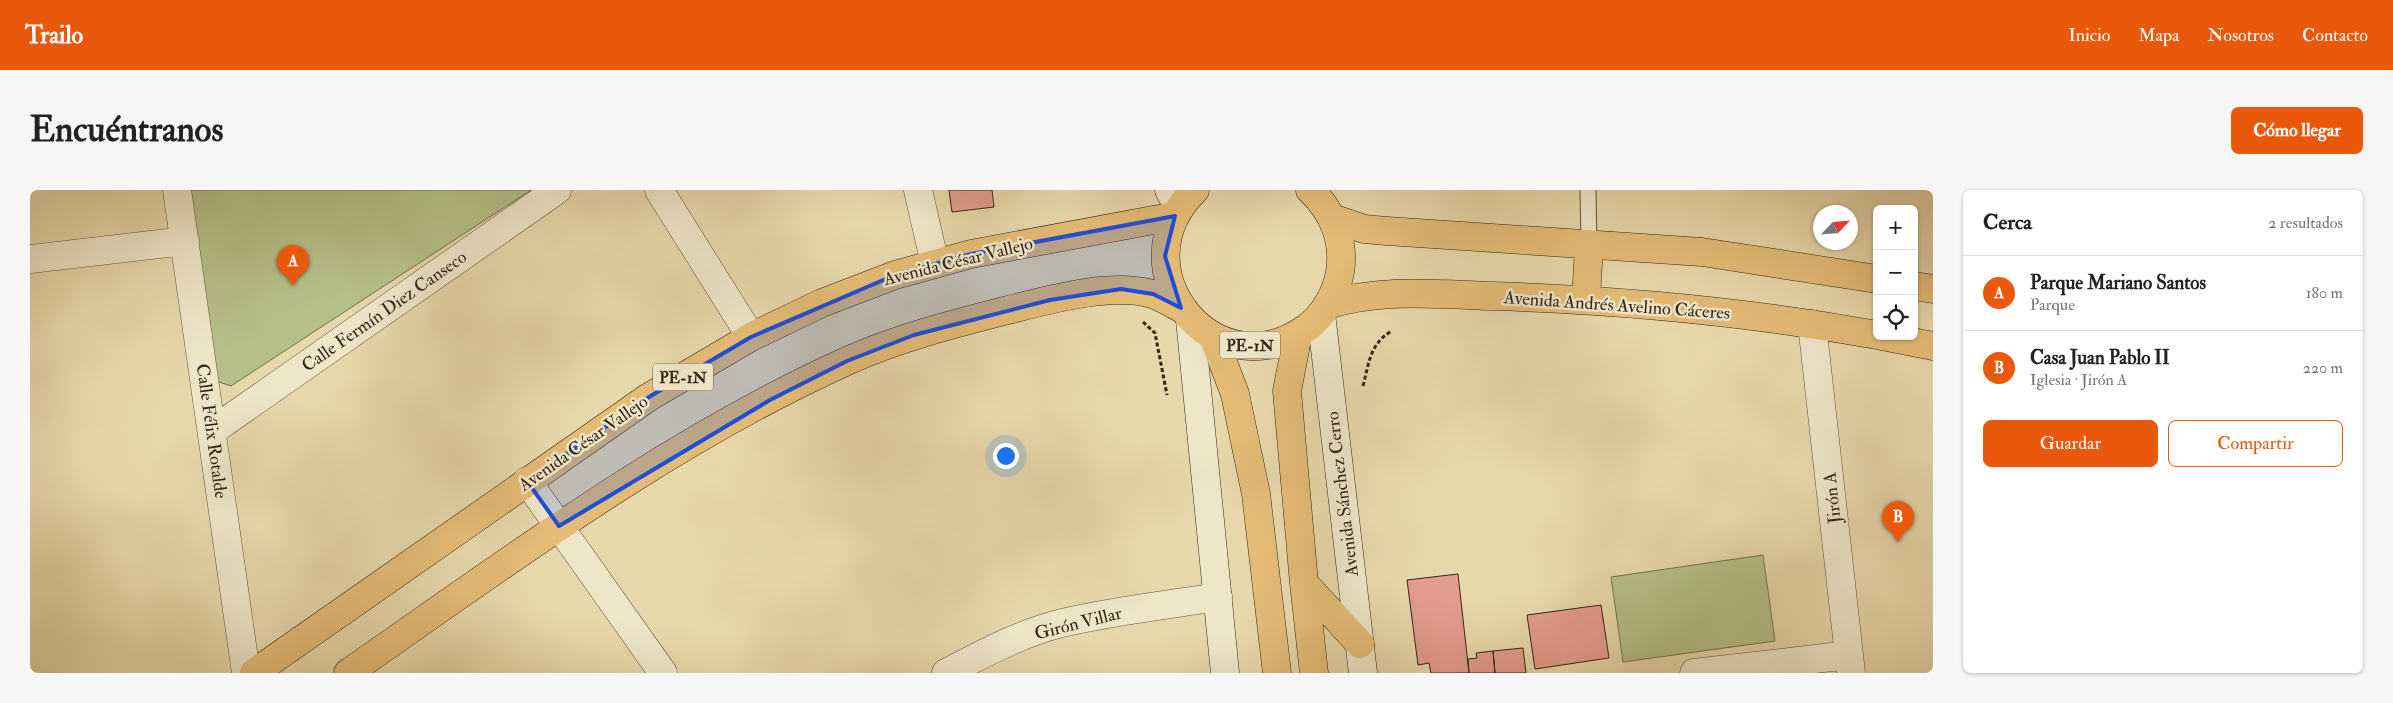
<!DOCTYPE html>
<html lang="es">
<head>
<meta charset="utf-8">
<style>
	body { margin:0; font-family:"IM FELL Double Pica",serif; background:#f6f6f6; color:#222 }
	.controls { position:absolute; right:15px; top:15px; display:grid; overflow:hidden; border-radius:8px; box-shadow:0 1px 4px #0004 }
	.controls button { width:45px; height:45px; display:grid; place-items:center; padding:0; border:0; border-bottom:1px solid #e0e0e0; background:#fff; color:#222; font:25px sans-serif }
	.compass { position:absolute; left:1783px; top:15px; width:45px; height:45px; border-radius:50%; background:#fff; box-shadow:0 1px 4px #0004; rotate:64deg }
	.you { position:absolute; left:975px; top:265px; width:18px; height:18px; margin:-12px; border:4px solid #fff; border-radius:50%; background:#1a73e8; box-shadow:0 0 0 8px #1a73e833 }
	.badge { display:grid; place-items:center; width:32px; height:32px; border-radius:50%; background:#ea580c; color:#fff; font-size:16px; font-weight:700 }
	.pin { position:absolute; translate:-50% -41px; filter:drop-shadow(0 1px 2px #0008) }
	.pin::after { content:''; position:absolute; top:26px; width:18px; height:15px; background:inherit; clip-path:polygon(0 0,100% 0,50% 100%) }
	.list { margin:0; padding:0; list-style:none }
	h2 { display:flex; justify-content:space-between; align-items:center; height:65px; margin:0; padding:0 20px; font-size:21px }
	h2 small { font-size:16px; font-weight:400; color:#767676 }
	.list li { display:grid; grid-template-columns:32px 1fr auto; gap:15px; align-items:center; box-sizing:border-box; height:75px; padding:0 20px; border-top:1px solid #e0e0e0 }
	.list b { display:block; font-size:19px; white-space:nowrap }
	.list p { margin:0; font-size:16px; white-space:nowrap; color:#767676 }
	.list em { font-size:16px; font-style:normal; color:#767676 }
	.actions { display:flex; gap:10px; padding:15px 20px }
	.actions a { flex:1; padding:11px 0; border:1px solid #ea580c; border-radius:8px; text-align:center; font-size:18px; color:#ea580c }
	.actions .main { background:#ea580c; color:#fff }
	.icon { flex:none; width:28px; height:28px; fill:none; stroke:currentColor; stroke-width:2; stroke-linecap:round; stroke-linejoin:round }
	.map { position:relative; flex:none; width:1903px; height:483px; overflow:hidden; border-radius:8px }
	header { display:flex; align-items:center; gap:30px; box-sizing:border-box; height:70px; padding:0 25px; background:#ea580c; color:#fff }
	header strong { font-size:24px }
	nav { display:flex; gap:28px; margin-inline-start:auto; font-size:18px }
	.intro { display:flex; align-items:center; justify-content:space-between; box-sizing:border-box; height:120px; padding:0 30px }
	h1 { margin:0; font-size:35px }
	.button { padding:12px 22px; border-radius:8px; background:#ea580c; color:#fff; font-size:18px; font-weight:700 }
	main { display:flex; gap:30px; padding:0 30px }
	aside { flex:1; background:#fff; border-radius:8px; box-shadow:0 1px 4px #0004 }
	.map>svg:first-child { display:block }
	.green { fill:#b6bf89; stroke:#757252 }
	.building { fill:#e49c8d; stroke:#34241c }
	.lines { fill:none; stroke-linecap:round; stroke-linejoin:round }
	.service-casing { stroke:#615140; stroke-width:17 }
	.minor-casing { stroke:#615140; stroke-width:29 }
	.secondary-casing { stroke:#34241c; stroke-width:29 }
	.primary-casing { stroke:#34241c; stroke-width:29 }
	.trunk-casing { stroke:#34241c; stroke-width:29 }
	.path { stroke:#34241c; stroke-width:3; stroke-dasharray:4 2.5; stroke-linecap:butt }
	.service { stroke:#efe6c8; stroke-width:15 }
	.minor { stroke:#efe6c8; stroke-width:28 }
	.secondary { stroke:#efe6c8; stroke-width:28 }
	.primary { stroke:#e4bc76; stroke-width:28 }
	.trunk { stroke:#e4bc76; stroke-width:28 }
	.marked { fill:#1d4ed8; fill-opacity:0.2; stroke:#1d4ed8; stroke-width:4; stroke-linejoin:round }
	.labels { text-anchor:middle; stroke-width:5; stroke-linejoin:round; paint-order:stroke }
	.shield { fill:#efe6c8; stroke:#6c5e50; stroke-width:1 }
	.shield-label { font-size:16px; font-weight:bold; fill:#34241c }
	.street-label { font-size:18px; fill:#34241c; stroke:#efe6c8 }
</style>
</head>
<body>
<header>
<strong>Trailo</strong>
<nav><a>Inicio</a><a>Mapa</a><a>Nosotros</a><a>Contacto</a></nav>
</header>
<div class="intro"><h1>Encuéntranos</h1><a class="button">Cómo llegar</a></div>
<main>
<div class="map">
<svg width="1903" height="483" viewBox="0 0 1903 483">
	<rect width="100%" height="100%" fill="#e7d8ab"/>
	<filter id="stains"><feTurbulence type="fractalNoise" baseFrequency=".004" numOctaves="4"/><feColorMatrix values="0 0 0 0 .2 0 0 0 0 .09 0 0 0 0 .02 0 0 0 .5 -.17"/></filter>
	<radialGradient id="worn" r=".72"><stop offset=".6" stop-color="#630" stop-opacity="0"/><stop offset="1" stop-color="#630" stop-opacity=".3"/></radialGradient>
	<path class="green" d="M158,0H501L201,196L186,191Z
		M1733,365L1745,451L1593,472L1581,387Z"/>
	<path class="building" d="M919,0H962L964,17L922,22Z
		M1428,384L1439,483H1401L1399,473L1388,475L1377,390Z
		M1571,415L1579,468L1505,479L1497,425Z
		M1493,458L1496,483H1465L1463,461Z
		M1463,461L1465,483H1439L1438,469L1447,468L1446,463Z"/>
	<g class="lines">
		<defs>
			<path id="service" d="M1558,0L1559,56"/>
			<path id="minor" d="M147,0L216,483
				M629,0L721,147
				M888,0L905,74
				M0,69L155,51
				M1782,134L1821,483
				M182,241L527,0
				M497,291L633,483
				M916,483C953,464 991,443 1032,433C1083,421 1136,415 1188,407
				M1664,483L1819,465"/>
			<path id="secondary" d="M1139,0L1149,18
				M1291,124L1333,483
				M1160,129L1195,483"/>
			<path id="primary" d="M1268,144L1257,201L1274,393L1284,483
				M1183,146L1205,204L1226,304L1247,483
				M1274,393L1330,454
				M224,483L619,207L721,147L792,113L865,85L941,64L1145,26
				M318,483C479,371 638,252 817,171C868,148 923,134 978,120C1018,110 1081,92 1122,104C1132,107 1142,114 1151,118"/>
			<path id="trunk" d="M1165,0C1085,78 1184,202 1275,139C1294,126 1306,104 1310,82C1315,51 1303,21 1280,0
				M1302,28L1334,39L1357,41L1672,62L1847,89
				M1884,96L1903,99
				M1556,109L1559,56
				M1297,115C1351,98 1407,104 1462,106C1591,110 1720,122 1847,145
				M1852,146L1903,156"/>
		</defs>
		<use href="#service" class="service-casing"/>
		<use href="#minor" class="minor-casing"/>
		<use href="#secondary" class="secondary-casing"/>
		<use href="#primary" class="primary-casing"/>
		<use href="#trunk" class="trunk-casing"/>
		<path class="path" d="M1113,132L1125,143L1137,205
			M1333,196C1339,173 1340,153 1362,141"/>
		<use href="#service" class="service"/>
		<use href="#minor" class="minor"/>
		<use href="#secondary" class="secondary"/>
		<use href="#primary" class="primary"/>
		<use href="#trunk" class="trunk"/>
	</g>
	<path class="marked" d="M1145,26L1135,66L1151,118L1123,104L1091,99L1020,110L884,145L817,171L740,210L529,336L497,291L619,207L721,147L865,85L941,64Z"/>
	<g class="labels">
		<g class="shield">
			<rect x="1190" y="141.5" width="60" height="27" rx="4"/>
			<rect x="623" y="173.5" width="60" height="27" rx="4"/>
		</g>
		<g class="shield-label">
			<text x="1220" y="161">PE-1N</text>
			<text x="653" y="193">PE-1N</text>
		</g>
		<g class="street-label">
			<text transform="translate(928 71) rotate(-14)" y="6">Avenida César Vallejo</text>
			<text transform="translate(1587 115) rotate(4)" y="6">Avenida Andrés Avelino Cáceres</text>
			<text transform="translate(354 121) rotate(-35)" y="6">Calle Fermín Diez Canseco</text>
			<text transform="translate(182 241) rotate(82)" y="6">Calle Félix Rotalde</text>
			<text transform="translate(553 253) rotate(-35)" y="6">Avenida César Vallejo</text>
			<text transform="translate(1312 304) rotate(-97)" y="6">Avenida Sánchez Cerro</text>
			<text transform="translate(1802 308) rotate(-96)" y="6">Jirón A</text>
			<text transform="translate(1048 433) rotate(-14)" y="6">Girón Villar</text>
		</g>
	</g>
	<rect width="100%" height="100%" filter="url(#stains)"/>
	<rect width="100%" height="100%" fill="url(#worn)"/>
</svg>
<div class="controls">
<button>+</button>
<button>−</button>
<button><svg class="icon" aria-label="locate" viewBox="0 0 24 24"><circle cx="12" cy="12" r="6"/><path d="M12 2v4M12 18v4M2 12h4M18 12h4"/></svg></button>
</div>
<svg class="compass" viewBox="-18 -18 36 36"><path d="M0-13l5 13h-10z" fill="#e53935"/><path d="M0 13l5-13h-10z" fill="#767676"/></svg>
<div class="you"></div>
<div class="pin badge" style="left:263px;top:96px">A</div>
<div class="pin badge" style="left:1868px;top:352px">B</div>
</div>
<aside>
<h2>Cerca<small>2 resultados</small></h2>
<ul class="list">
<li><span class="badge">A</span><div><b>Parque Mariano Santos</b><p>Parque</p></div><em>180 m</em></li>
<li><span class="badge">B</span><div><b>Casa Juan Pablo II</b><p>Iglesia · Jirón A</p></div><em>220 m</em></li>
</ul>
<div class="actions"><a class="main">Guardar</a><a>Compartir</a></div>
</aside>
</main>
</body>
</html>
